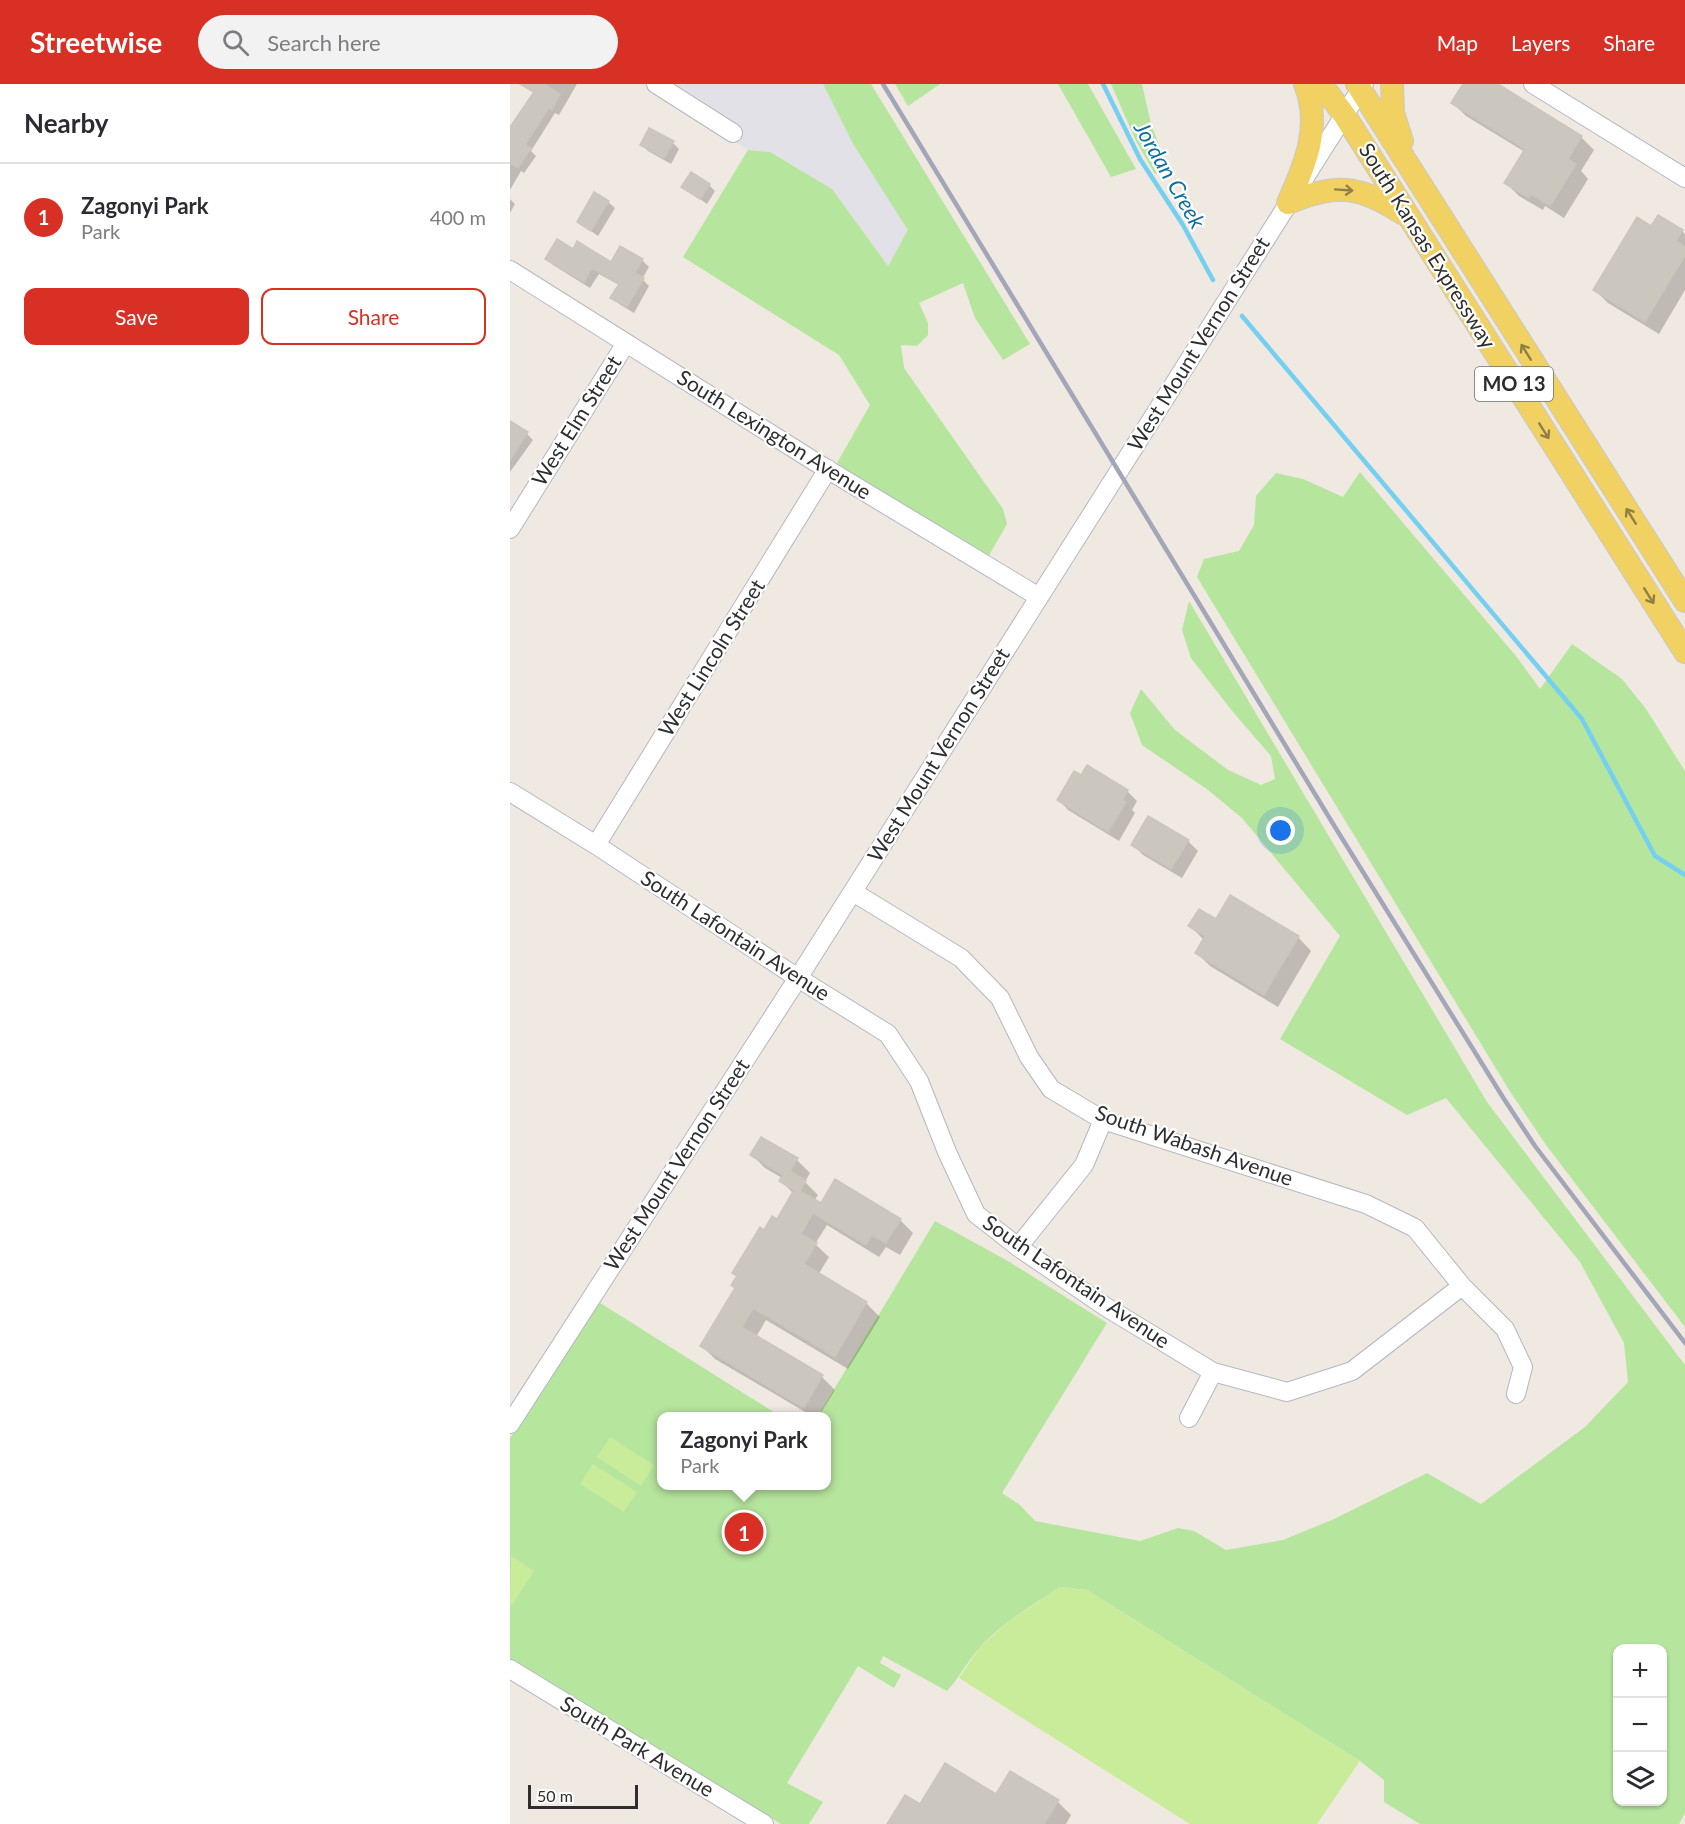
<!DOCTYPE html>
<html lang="en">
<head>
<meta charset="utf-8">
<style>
	body { margin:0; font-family:Lato,sans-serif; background:#f2f2f3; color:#2b2b33 }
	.controls { position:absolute; right:18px; bottom:18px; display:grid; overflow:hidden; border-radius:12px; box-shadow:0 2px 4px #0004 }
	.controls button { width:54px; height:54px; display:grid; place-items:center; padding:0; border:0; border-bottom:2px solid #e1e1e2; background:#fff; color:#2b2b33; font:30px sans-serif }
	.scale { position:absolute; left:18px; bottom:15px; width:110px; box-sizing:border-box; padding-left:6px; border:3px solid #2e2e2e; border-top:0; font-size:16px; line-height:21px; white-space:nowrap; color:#2e2e2e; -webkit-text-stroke:4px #fff; paint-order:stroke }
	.you { position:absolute; left:771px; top:747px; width:21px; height:21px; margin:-15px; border:4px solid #fff; border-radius:50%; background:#1a73e8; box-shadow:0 0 0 9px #1a73e833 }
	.badge { display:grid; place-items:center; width:39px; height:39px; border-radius:50%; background:#d93025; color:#fff; font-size:20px; font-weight:700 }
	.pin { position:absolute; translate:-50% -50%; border:3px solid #fff; box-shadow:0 2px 6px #0006 }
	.popup { position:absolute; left:147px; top:1328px; width:174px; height:78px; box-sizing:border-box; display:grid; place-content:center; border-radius:12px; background:#fff; filter:drop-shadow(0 2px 4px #0005); font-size:20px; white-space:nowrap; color:#7c7c81 }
	.popup b { font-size:22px; color:#2b2b33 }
	.popup::after { content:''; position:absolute; left:50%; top:100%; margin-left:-12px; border:12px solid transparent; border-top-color:#fff }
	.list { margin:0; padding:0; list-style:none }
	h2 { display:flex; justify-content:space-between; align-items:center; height:78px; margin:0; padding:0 24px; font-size:26px }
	h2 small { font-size:20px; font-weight:400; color:#7c7c81 }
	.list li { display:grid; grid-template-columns:39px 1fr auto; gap:18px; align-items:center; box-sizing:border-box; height:108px; padding:0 24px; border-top:2px solid #e1e1e2 }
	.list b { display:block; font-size:22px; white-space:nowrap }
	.list p { margin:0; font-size:20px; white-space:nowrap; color:#7c7c81 }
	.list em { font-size:20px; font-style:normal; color:#7c7c81 }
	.actions { display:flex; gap:12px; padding:18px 24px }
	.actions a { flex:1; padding:14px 0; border:2px solid #d93025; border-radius:12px; text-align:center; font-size:21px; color:#d93025 }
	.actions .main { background:#d93025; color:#fff }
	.icon { flex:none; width:33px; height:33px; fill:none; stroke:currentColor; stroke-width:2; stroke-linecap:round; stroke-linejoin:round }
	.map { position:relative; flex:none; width:1175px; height:1740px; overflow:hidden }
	header { display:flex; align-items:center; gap:36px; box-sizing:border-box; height:84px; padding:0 30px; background:#d93025; color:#fff }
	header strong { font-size:28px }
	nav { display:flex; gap:33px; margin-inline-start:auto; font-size:21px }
	.search { width:420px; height:54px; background:#f2f2f3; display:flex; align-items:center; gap:15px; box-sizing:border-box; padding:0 21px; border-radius:33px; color:#7c7c81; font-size:22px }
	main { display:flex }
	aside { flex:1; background:#fff }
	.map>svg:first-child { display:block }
	.industrial { fill:#e3e1e8 }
	.green { fill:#b6e59e; fill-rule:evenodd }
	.pitch { fill:#c9ec9a }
	.shadow { fill:#0003 }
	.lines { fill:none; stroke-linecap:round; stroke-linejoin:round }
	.stream { stroke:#75cff0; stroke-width:4.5 }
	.building { fill:#cbc7bf; stroke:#cbc5ba; stroke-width:1.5 }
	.minor-casing { stroke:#b4b7c1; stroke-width:20 }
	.major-casing { stroke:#c9c9c9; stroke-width:24 }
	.minor { stroke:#fff; stroke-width:18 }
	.major { stroke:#f2d163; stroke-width:22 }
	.rail { stroke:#a3a6b8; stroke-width:4.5 }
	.oneway { stroke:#908048 }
	.labels { text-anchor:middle; stroke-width:4.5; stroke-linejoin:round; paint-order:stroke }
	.shield { fill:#fff; stroke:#6d6d6d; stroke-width:1.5 }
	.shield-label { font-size:20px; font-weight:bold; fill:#2e2e2e }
	.street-label { font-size:21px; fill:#2e2e2e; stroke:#fff }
	.water-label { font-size:22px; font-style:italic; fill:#0d6fa3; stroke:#fff }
</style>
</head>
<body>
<header>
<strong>Streetwise</strong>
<div class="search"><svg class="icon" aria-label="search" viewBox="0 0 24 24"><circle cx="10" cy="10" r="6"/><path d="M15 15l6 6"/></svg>Search here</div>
<nav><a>Map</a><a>Layers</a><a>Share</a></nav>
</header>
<main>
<aside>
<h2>Nearby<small></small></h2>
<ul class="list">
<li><span class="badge">1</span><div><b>Zagonyi Park</b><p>Park</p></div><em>400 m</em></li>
</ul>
<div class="actions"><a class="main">Save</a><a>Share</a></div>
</aside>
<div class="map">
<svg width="1175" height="1740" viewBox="0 0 1175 1740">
	<rect width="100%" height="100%" fill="#efe9e1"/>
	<path class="industrial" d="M158,0H313L343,60L399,147L377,182L322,105L260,68L238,66L213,51Z"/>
	<path class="green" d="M313,0H361L520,260L493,276L465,234L453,199L409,219L418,239V251L407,262L391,261L394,284L493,425L497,440L477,475L327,379L360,321L329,271L173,173L238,66L260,68L322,105L378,182L398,146L343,60Z
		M385,0H430L398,22Z
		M548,0H578L626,85L601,93Z
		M601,0H632L641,40L657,82L645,90L626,57Z
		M850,388L1006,572L1030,605L1062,560L1112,595L1136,625L1175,687V1243L1036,1061L999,1006L687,493L694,475L729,467L744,441L746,412L766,389L793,395L833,413Z
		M679,517L977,1018L1175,1281V1729L1169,1740H910L874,1718V1696L850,1677L577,1506L550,1503C523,1521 493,1538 471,1562C458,1576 450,1593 437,1607L373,1572L370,1579L391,1591L384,1604L348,1582L277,1699L313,1718L299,1740H271L0,1575V1354L87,1217L270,1332H152V1402H316V1332H308L425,1137L498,1177L597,1239L492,1409L510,1421L525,1437L630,1457L668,1444L684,1447L716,1466L773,1456L824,1435L917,1389L971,1420L1075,1343L1118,1298L1114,1259L1070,1178L936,1014L897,1031L770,955L830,852L732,734L698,706L632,661L620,629L631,605L665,646L718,686L751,701L765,695L761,672L723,628L681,574L672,546ZM1108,1564H1152V1718H1108Z"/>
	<path class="pitch" d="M100,1353L144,1381L131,1402L87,1373Z
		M83,1380L127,1408L114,1428L70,1400Z
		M1,1472L24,1487L2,1521L0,1519Z
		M550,1503L577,1506L850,1677L807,1740H680L449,1594L470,1563L499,1537Z"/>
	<path class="shadow" d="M26,0H67L49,31L45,29L21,67L26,72L14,89L11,87L0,106V48L25,8Z
		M955,0H985L1071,53L1084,66L1071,87L1078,95L1054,134L1035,122L1033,126L1009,112L996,99L1015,68L956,32L943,19Z
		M163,59L169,65L161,80L138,67L132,61Z
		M199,101L205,107L197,120L173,103Z
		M0,115L5,120L0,129Z
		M98,118L105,124L88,152L69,138Z
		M1142,144L1172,147L1175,150V206L1149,250L1098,219L1085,206Z
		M111,164L132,176L139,183L132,195L139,202L124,229L109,220L102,214L109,201L89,190L80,204L43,181L37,174L63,167L102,180Z
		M0,344L17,350L23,356L0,388Z
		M578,683L617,707L627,717L622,726L625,729L609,757L558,726L549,716L571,693Z
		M678,757L688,767L672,794L633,771L623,761Z
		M706,837L788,853L801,867L768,923L700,882L687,869L694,856L680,842Z
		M242,1071L287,1076L300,1089L295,1098L308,1111L304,1117L311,1121L326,1097L390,1136L403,1149L390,1171L376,1163L369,1173L317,1141L305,1160L319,1173L308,1191L357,1220L370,1233L338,1285L256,1236L246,1253L312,1293L325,1306L309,1332H302L205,1275L192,1262L226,1204L228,1193L224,1189L255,1148L268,1138L284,1110L271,1097L272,1094L255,1084Z
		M486,1712L548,1718L561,1731L556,1740H379L411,1722Z"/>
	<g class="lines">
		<path class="stream" d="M593,0L630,75L673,141L703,196
			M732,232L1072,635L1145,772L1175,791"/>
	</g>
	<path class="building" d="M10,0H34L50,10L42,26L39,24L15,61L21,64L8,84L0,79V43L24,8Z
		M953,0H988L1072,52L1058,75L1066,80L1040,122L1021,110L1019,114L994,99L1015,65L941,19Z
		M139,44L164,57L154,74L130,61Z
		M181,88L200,100L190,115L171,103Z
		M84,108L99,117L81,147L67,138Z
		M1148,131L1173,146L1166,157L1175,163V171L1135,238L1083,206L1127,133L1141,142Z
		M47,155L63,165L67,157L101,178L110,162L133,175L125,189L134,194L117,223L100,214L109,200L82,184L74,198L35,175Z
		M0,337L18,348L0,376Z
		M577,681L618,706L612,716L616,718L598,748L547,716L564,687L571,691Z
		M638,732L679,756L661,785L621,761Z
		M720,811L789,852L754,911L685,869L695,852L678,842L689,825L706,835Z
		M251,1053L288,1074L280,1087L296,1097L290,1107L311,1119L325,1095L391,1135L376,1159L362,1151L356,1161L303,1129L291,1150L307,1159L294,1180L357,1218L325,1273L243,1224L232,1243L313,1291L294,1324L190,1262L225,1204L221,1201L227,1192L222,1189L250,1143L254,1146L262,1132L267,1135L284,1106L269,1097L273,1091L240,1071Z
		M435,1679L486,1710L500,1687L549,1716L534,1740H377L395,1711L410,1720Z"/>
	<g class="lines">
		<defs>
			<path id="minor" d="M146,0L223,49
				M1023,0L1175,94
				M0,186L307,379L529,513
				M0,445L116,259
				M0,708L86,761L288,894L378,950L409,997L437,1068L466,1130L508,1163L596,1223L703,1288L777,1308L842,1287L952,1202
				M86,761L318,385
				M343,808L451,874L490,914L519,973L541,1005L593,1036L856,1120L905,1144L952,1202L995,1245L1013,1283L1006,1310
				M508,1163L574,1081L593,1036
				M679,1334L703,1288
				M0,1340L288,894L854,0
				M0,1585L254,1740"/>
			<path id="major" d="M811,0L835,32L1175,568
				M847,0L1175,517
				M882,0L883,29L892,57
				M778,119C826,99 849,101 892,129
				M778,119C795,81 812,42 795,0"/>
		</defs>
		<use href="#minor" class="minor-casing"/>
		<use href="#major" class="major-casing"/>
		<use href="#minor" class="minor"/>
		<use href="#major" class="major"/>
		<path class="rail" d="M373,0L825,743L994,1015L1025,1062L1175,1259"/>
	</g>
	<defs><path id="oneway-shaft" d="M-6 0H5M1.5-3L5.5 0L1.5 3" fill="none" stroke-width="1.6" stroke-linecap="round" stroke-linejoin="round" transform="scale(1.5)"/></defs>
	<g class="oneway">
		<use href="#oneway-shaft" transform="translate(834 106) rotate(4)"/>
		<use href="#oneway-shaft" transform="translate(1016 268) rotate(-122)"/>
		<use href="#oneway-shaft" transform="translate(1034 347) rotate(58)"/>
		<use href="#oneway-shaft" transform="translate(1121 432) rotate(-122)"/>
		<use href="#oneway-shaft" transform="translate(1139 512) rotate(58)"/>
	</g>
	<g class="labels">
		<rect class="shield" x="965" y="283" width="78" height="34" rx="4.5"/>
		<g class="shield-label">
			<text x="1004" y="307">MO 13</text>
		</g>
		<g class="street-label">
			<text transform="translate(917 162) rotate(58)" y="7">South Kansas Expressway</text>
			<text transform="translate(689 260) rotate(-58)" y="7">West Mount Vernon Street</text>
			<text transform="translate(67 337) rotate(-58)" y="7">West Elm Street</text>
			<text transform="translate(264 351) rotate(32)" y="7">South Lexington Avenue</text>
			<text transform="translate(202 574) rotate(-58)" y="7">West Lincoln Street</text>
			<text transform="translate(429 671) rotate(-58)" y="7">West Mount Vernon Street</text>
			<text transform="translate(225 852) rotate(33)" y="7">South Lafontain Avenue</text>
			<text transform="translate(684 1062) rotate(19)" y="7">South Wabash Avenue</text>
			<text transform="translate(167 1081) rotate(-57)" y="7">West Mount Vernon Street</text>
			<text transform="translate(566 1198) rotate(34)" y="7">South Lafontain Avenue</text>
			<text transform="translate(127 1663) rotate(31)" y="7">South Park Avenue</text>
		</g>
		<g class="water-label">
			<text transform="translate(660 91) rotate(60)" y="8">Jordan Creek</text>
		</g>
	</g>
</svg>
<div class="controls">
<button>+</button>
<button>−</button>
<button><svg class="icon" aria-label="layers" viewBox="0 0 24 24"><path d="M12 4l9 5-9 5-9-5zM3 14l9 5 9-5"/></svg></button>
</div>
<div class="scale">50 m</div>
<div class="you"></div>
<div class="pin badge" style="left:234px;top:1448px">1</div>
<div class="popup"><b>Zagonyi Park</b>Park</div>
</div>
</main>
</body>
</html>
